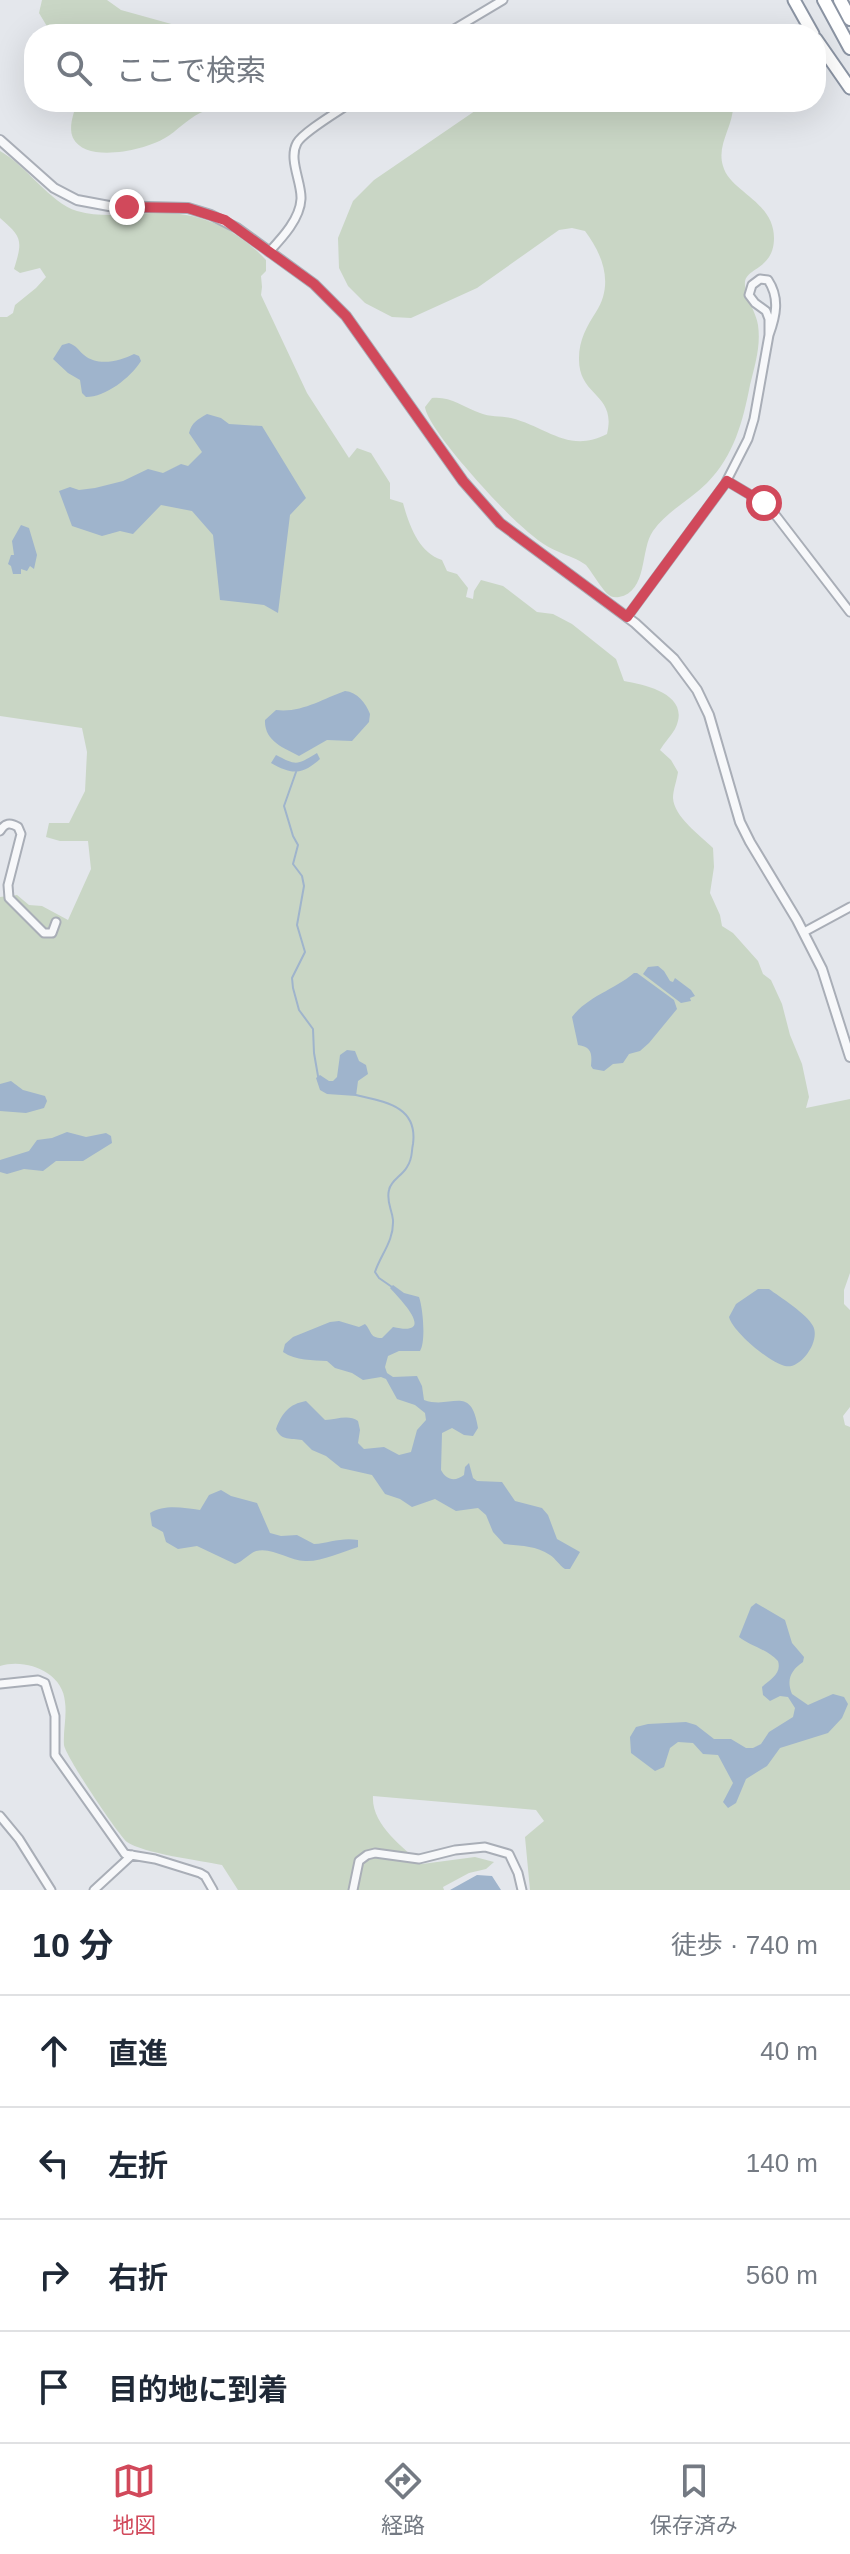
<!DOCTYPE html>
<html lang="ja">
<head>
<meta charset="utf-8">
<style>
	body { margin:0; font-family:Helvetica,"Noto Sans JP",sans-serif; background:#f2f2f3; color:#1f2937 }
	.stop { position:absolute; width:24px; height:24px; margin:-18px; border:6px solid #d1495b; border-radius:50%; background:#fff }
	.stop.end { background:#d1495b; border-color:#fff; box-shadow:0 2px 8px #0008 }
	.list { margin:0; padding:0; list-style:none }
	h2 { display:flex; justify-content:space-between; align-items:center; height:104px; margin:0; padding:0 32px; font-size:34px }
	h2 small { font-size:26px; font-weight:400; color:#747a83 }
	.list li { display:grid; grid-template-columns:52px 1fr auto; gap:24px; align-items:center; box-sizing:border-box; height:112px; padding:0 32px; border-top:2px solid #e0e1e3 }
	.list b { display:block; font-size:30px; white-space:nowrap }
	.list em { font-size:26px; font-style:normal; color:#747a83 }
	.icon { flex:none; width:44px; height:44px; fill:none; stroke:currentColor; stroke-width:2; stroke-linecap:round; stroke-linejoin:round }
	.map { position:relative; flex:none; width:850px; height:1890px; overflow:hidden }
	.search { position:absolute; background:#fff; box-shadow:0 8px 32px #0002; left:24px; right:24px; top:24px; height:88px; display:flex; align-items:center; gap:20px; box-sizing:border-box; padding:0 28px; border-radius:32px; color:#747a83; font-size:30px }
	.sheet { height:552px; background:#fff }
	nav { display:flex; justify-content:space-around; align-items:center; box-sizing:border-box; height:112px; border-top:2px solid #e0e1e3; background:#fff; font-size:22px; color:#747a83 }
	nav a { display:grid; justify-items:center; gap:4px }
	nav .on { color:#d1495b }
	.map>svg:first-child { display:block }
	.green { fill:#c9d6c5 }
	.water { fill:#9fb4cc }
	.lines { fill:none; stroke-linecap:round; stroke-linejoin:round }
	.stream { stroke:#9fb4cc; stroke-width:2 }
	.minor-casing { stroke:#a9aeb7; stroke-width:11 }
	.tertiary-casing { stroke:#a9aeb7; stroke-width:12 }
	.trunk-casing { stroke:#8b94a3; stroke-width:15 }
	.motorway-casing { stroke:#8b94a3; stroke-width:16 }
	.minor { stroke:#f7f8fa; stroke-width:7 }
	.tertiary { stroke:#f7f8fa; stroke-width:8 }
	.trunk { stroke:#fff; stroke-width:11 }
	.motorway { stroke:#fff; stroke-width:12 }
	.route { stroke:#d1495b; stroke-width:10 }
</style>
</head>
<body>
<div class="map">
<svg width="850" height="1890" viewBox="0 0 850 1890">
	<rect width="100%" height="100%" fill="#e4e7ec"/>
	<path class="green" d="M42,0H107L121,10L175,25L183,34H55L48,28L39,13Z
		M77,102H235C223,105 211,108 200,113C186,120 177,131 165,138C145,150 86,164 73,138C68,127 74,113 77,102Z
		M488,102H733C735,125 716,143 723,166C730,192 774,201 774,238C774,271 743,267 745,285C746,299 756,312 758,325C761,346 755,365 750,385C743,421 734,456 707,483C690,500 667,511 653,531C640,549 648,592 619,597C609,599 605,591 600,585C595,578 591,571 586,565C578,559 568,556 559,552C544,546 531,535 519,524C500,507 428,430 425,407L432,398C450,396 463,407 480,413C490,417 501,416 511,418C547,427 569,454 607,434C617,393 578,397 579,358C579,340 587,326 596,312C614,284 603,255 585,231L572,228L559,230L477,288L411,318L392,317L365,303L348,286L339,268L338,238L353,201L374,180Z
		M0,151C26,165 50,203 77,211C102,218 126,214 151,213C197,210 235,227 266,260V271L261,276L262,287L261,295L307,393L349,458L357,448L371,453L390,483V499L403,503C409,525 419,553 442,560L447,571L457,574L468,588L466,597L473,599L474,591L481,580L503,586L537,612L553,614L572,624L616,659L624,681C647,685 692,695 675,729C671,736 664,743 660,750L671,760L678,772C677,780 673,790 673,798C674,817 700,835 713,848L714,867L710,893L720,915L722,926L733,933L758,961L763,974L771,980L782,1004L790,1035L802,1064L809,1097L806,1108L850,1099V1273L844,1290V1304L850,1310V1407L843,1416L845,1425L850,1427V1890H530L525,1837L544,1821L536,1810L373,1796C371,1824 403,1848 422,1864L475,1857L494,1862L486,1869L469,1873L443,1887L444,1890H238L222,1865C202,1861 142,1853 127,1842C117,1833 66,1757 64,1745C63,1731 67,1716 65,1702C63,1672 26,1658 0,1666V897L17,895L29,905L42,906L68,920L91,869L88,841H60L46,837L49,823H69L85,791L87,752L82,728L0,716V317H7L13,313L15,305L36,288L46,277L40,268L20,273L14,269C23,240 22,237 0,218Z"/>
	<path class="water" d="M69,343C77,346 78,350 84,355C98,367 120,361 134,354L139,356L141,361C130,378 106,397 86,397L82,393L80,380L68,373L53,359L62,345Z
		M207,414L221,418L229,424L262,426L306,498L290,515L278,613L264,605L220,600L213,535L192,511L161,505L133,534L120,531L102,536L72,526L59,491L70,487L79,490L95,488L123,481L148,469L163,473L181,464L188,466L202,452L189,433C192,422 197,420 207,414Z
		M21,525L29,528L37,555L34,569L30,566L27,571L21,569V574H13L11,566L8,564L11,555H14L12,541Z
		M345,691C357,692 366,703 370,714L369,722L352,741L327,740L299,756C284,748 264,741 265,720L276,710C302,713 322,699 345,691Z
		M317,753L320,759C302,775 292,775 271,763L276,755C297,766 297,765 317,753Z
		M658,966L664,971L670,981L673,982L675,978L691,990L695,996L690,998L691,1001L681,1003L643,974L648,967Z
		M634,973H637L674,1000L677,1009L649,1043L640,1051L629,1054L623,1063L613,1064L604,1071L593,1069L591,1066C592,1054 592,1047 578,1045L572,1017C588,996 614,990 634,973Z
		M347,1050L355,1051L359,1061L366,1065L368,1074L358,1081L356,1096L327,1094L320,1090L316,1078L320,1075L329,1081H333L337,1077L340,1055Z
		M11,1081L23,1090L45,1096L47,1101L44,1108L26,1113L0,1111V1084Z
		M67,1132L86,1137L106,1133L111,1136L112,1143L83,1161H56L43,1171L24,1169L7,1174L0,1172V1160L29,1151L37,1140L52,1138Z
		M393,1285L404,1293L419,1297C423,1308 426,1342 420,1351H399L388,1356L385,1367L387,1373L393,1377L417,1376L422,1386L424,1400C451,1410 471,1383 478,1428L473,1436L464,1435L452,1428L442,1433L441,1470C446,1480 455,1482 464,1475L465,1467L469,1463L473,1478L477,1481L502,1482L515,1501L542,1508L548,1515L557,1539L580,1552L570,1569H565C559,1565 556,1559 550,1555C535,1545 520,1546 504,1544L493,1532L486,1515L478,1508L456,1511L435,1499L412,1507L400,1499L385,1494L372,1475L341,1468L326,1456L312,1450L302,1440C291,1438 281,1441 276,1429C282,1413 289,1404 306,1401L325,1420C336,1420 348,1414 358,1421L360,1430L358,1443L364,1449L384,1447L399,1455L411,1452L417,1430L426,1420L425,1413L415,1405L397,1399L386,1379L381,1377L363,1380L352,1373L335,1368L327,1361C313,1360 296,1361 283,1352L285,1344L293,1337L330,1322L339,1321L359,1327L365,1324C372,1331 369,1338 382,1338L393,1327C437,1337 402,1301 390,1288Z
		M758,1289H769C780,1297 807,1314 813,1326C821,1341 800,1370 785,1366C769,1362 733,1332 729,1317L736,1304Z
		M221,1490L231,1496L257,1503L270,1533L281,1536L297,1535L314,1544C329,1543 342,1537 358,1540V1547C342,1552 321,1562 305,1561C289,1561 273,1547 256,1551C248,1554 244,1561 235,1564L197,1546L178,1549L166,1542L163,1532L152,1526L150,1513C165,1504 184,1508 200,1510L209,1495Z
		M756,1603L785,1620L792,1643L804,1657L803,1662C791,1670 786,1680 792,1694L808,1705L833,1694L844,1697L848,1704L842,1718L828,1733L780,1748L767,1766L746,1779L736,1803L728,1808L723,1802L733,1783L718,1755L703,1754L693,1743L678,1742L670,1748L664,1767L655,1771L631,1753L630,1737L636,1727L648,1724L686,1722L696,1725L714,1739H731L746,1748H753L761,1744L769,1732L793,1717L795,1708L788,1697L780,1696L770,1701L763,1695L762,1687C770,1679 782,1674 778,1661C767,1649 750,1646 739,1637L751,1607Z
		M477,1875L492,1876L501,1890H450Z"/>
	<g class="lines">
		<path class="stream" d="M296,772L284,806L293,836L298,845L293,864L302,876L304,886L297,925L305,952L292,978L293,988L299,1010L313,1029L314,1053L318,1076
			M356,1095C385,1102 418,1106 413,1144C411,1153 413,1158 407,1167C402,1176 391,1180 389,1190C386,1202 392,1209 393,1220C394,1241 381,1254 375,1272L379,1278L392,1287"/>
		<defs>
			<path id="minor" d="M446,34L503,0
				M269,252C282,238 300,219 301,199C302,183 288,159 297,143C303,132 339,111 352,102
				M727,481L764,503L777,517L850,612
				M627,617L725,484L748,439L754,419L769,335V319L766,311L755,303L749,295L752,285L760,279L768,280C780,298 776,316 769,335
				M0,831C5,823 10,822 18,827L21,834L8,885L9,898L44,933H52L56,922
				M804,932L850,907
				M0,1684L38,1680L45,1683L55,1716V1755L125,1854L155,1859L200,1873L205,1876L213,1890
				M0,1816L19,1839L51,1890
				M94,1890L132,1855
				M353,1890L359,1861L367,1855L375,1853L419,1859L455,1850L485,1847L509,1854L518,1873L522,1890"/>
			<path id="tertiary" d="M0,140L54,188L77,200L109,206L188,208L211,215L237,228L314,284L346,316L463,481L500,523L635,623L674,659L697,690L709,715L740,822L750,842L797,920L822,969L850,1057"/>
			<path id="trunk" d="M794,0L813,34
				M816,39L850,88"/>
			<path id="motorway" d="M824,0L850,48
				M840,0L850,19"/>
		</defs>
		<use href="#minor" class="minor-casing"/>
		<use href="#tertiary" class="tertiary-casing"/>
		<use href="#trunk" class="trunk-casing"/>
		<use href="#motorway" class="motorway-casing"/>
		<use href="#minor" class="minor"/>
		<use href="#tertiary" class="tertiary"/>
		<use href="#trunk" class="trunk"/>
		<use href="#motorway" class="motorway"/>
	</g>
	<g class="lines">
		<path class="route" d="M127,207L188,208L225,220L314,284L346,316L463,481L500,523L627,617L727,481L764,503"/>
	</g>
</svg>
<div class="stop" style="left:764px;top:503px"></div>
<div class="stop end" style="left:127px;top:207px"></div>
<div class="search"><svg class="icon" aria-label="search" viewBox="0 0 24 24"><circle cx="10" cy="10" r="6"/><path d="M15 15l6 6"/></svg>ここで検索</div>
</div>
<section class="sheet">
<h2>10 分<small>徒歩 · 740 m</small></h2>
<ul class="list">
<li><svg class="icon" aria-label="ahead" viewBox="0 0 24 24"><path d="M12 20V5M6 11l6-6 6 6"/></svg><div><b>直進</b></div><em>40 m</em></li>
<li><svg class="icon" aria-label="left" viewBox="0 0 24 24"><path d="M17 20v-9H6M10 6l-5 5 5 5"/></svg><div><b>左折</b></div><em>140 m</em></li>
<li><svg class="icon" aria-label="right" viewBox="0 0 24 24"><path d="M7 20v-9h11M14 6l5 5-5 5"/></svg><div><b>右折</b></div><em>560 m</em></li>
<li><svg class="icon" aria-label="arrive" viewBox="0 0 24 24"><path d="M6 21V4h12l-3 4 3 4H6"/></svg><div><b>目的地に到着</b></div></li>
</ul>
</section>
<nav>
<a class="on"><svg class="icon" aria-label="map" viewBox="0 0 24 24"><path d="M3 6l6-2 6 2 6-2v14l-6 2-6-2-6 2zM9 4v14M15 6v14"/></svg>地図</a>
<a><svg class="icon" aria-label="directions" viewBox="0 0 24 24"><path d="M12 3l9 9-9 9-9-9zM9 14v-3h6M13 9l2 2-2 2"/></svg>経路</a>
<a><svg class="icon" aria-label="saved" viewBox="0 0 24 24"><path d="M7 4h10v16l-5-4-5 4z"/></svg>保存済み</a>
</nav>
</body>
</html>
